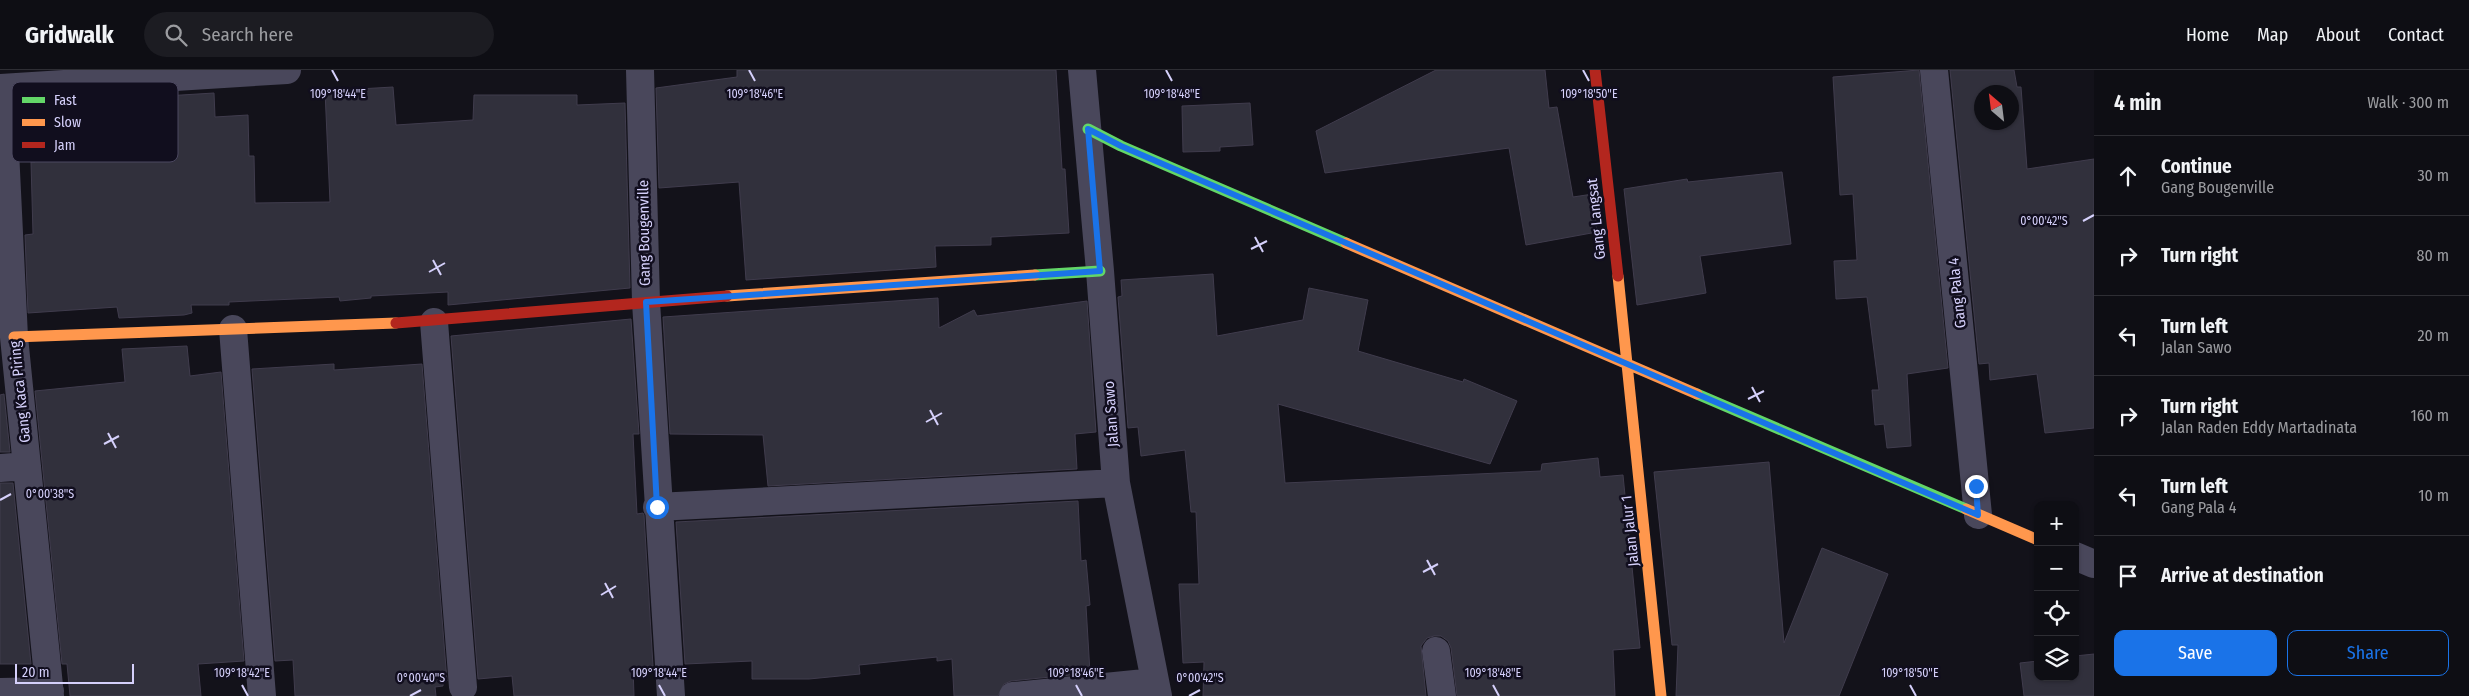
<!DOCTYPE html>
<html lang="en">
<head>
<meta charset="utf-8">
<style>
	body { margin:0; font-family:"Fira Sans Condensed",sans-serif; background:#1c1c22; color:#f1f3f6 }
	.controls { position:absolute; right:15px; bottom:15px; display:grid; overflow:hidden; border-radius:10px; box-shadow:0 1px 4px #0004 }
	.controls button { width:45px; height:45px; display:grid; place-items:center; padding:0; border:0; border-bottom:1px solid #2e2e34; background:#0e0e14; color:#f1f3f6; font:25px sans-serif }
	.compass { position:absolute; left:1974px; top:15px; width:45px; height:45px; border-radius:50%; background:#0e0e14; box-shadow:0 1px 4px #0004; rotate:332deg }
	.scale { position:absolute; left:15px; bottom:12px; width:119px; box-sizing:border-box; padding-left:5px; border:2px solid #d5d0fb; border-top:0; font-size:14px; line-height:18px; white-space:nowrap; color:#d5d0fb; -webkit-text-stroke:4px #110e1e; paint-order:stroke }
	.stop { position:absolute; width:15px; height:15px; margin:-11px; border:4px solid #1a73e8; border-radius:50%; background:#fff }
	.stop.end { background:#1a73e8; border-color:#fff; box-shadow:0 1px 5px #0008 }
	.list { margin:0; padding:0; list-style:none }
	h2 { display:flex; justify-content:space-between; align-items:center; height:65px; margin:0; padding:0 20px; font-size:21px }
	h2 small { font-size:16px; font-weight:400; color:#9b9ca0 }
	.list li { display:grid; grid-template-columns:32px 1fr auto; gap:15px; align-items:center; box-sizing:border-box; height:80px; padding:0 20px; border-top:1px solid #2e2e34 }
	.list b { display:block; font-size:19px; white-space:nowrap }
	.list p { margin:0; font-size:16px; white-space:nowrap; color:#9b9ca0 }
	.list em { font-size:16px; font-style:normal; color:#9b9ca0 }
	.actions { display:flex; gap:10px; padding:15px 20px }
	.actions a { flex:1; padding:11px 0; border:1px solid #1a73e8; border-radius:10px; text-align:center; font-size:18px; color:#1a73e8 }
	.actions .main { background:#1a73e8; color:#fff }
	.icon { flex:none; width:28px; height:28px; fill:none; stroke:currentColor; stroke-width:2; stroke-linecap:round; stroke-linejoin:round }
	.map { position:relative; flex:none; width:2094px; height:626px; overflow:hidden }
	header { display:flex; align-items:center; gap:30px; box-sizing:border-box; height:70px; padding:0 25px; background:#0e0e14; border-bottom:1px solid #2e2e34 }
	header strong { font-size:24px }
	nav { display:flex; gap:28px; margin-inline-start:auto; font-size:18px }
	.search { width:350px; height:45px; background:#1c1c22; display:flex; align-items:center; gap:12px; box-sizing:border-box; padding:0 18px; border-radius:28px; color:#9b9ca0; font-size:19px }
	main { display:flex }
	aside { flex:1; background:#0e0e14 }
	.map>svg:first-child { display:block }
	.building { fill:#31303c; stroke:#403c4d; fill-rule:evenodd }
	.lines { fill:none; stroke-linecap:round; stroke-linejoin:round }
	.street { stroke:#49475b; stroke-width:28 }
	.fast { stroke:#63d668; stroke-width:11 }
	.slow { stroke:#ff974d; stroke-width:11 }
	.jam { stroke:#b3261e; stroke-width:11 }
	.route { stroke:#1a73e8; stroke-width:6 }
	.ticks { fill:none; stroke:#d5d0fb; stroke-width:2 }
	.labels { text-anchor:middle; stroke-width:5; stroke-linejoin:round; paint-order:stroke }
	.street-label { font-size:15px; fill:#d5d0fb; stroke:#110e1e }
	.key { fill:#110e1e; stroke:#4c4860; stroke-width:1 }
	.key-label { font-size:14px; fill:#d5d0fb }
	.ticks-label { font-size:12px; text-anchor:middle; fill:#d5d0fb; stroke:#110e1e; stroke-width:5; stroke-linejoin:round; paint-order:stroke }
</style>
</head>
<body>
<header>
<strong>Gridwalk</strong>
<div class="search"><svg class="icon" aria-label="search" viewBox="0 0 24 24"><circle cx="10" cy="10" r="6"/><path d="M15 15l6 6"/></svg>Search here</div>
<nav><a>Home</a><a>Map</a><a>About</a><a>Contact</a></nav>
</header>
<main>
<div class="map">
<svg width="2094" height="626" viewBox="0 0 2094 626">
	<rect width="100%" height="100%" fill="#13121a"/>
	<path class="building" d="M737,0H1056L1062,99H1065L1069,163L991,167V175L935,176L936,197L746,210L739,112L659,118L656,18L737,7Z
		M1436,0H1545L1549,38L1557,37L1573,127L1593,124L1597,162L1526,175L1509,78L1325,103L1316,61Z
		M1919,0L1948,298L1907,304L1911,376L1887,378L1884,354L1875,355L1872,320H1879L1867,227L1836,229L1834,191L1857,190L1853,124L1840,125L1833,7Z
		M1950,0H2014L2017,17H2021L2027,99L2094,89V358L2045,363L2037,304L1990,310L1989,293L1979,294ZM1982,22H2012V52H1982Z
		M393,17L396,55L473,50L474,25H577V35L625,33L630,218L448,235V222L371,226V228L340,231L339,227L229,232V235H191L192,243L184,245L119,248L117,237L28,243L25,165L33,164L31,92H35L32,37L115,32V26L149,24V27L214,23L215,47L248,45L249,86H254L255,133L330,132L325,21Z
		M1250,33L1253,75L1220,77V81L1183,82L1182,36Z
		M1782,102L1791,174L1700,186L1706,223L1637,235L1624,119L1687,109L1688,112Z
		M1213,204L1217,266L1303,250L1309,218L1368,230L1358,281L1463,312L1464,309L1517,331L1490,394L1278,334L1285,413L1541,401L1542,394L1598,388L1600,407L1623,405L1640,578L1613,580L1615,626H1457L1451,578L1448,571L1441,566H1434L1427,568L1421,576L1426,626H1203L1204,592L1183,593L1179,514H1199L1196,442H1191L1185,380L1141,386L1138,357L1128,358L1118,227L1122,226L1121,210Z
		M938,228L939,258L974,240L977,246L1087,231L1096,362L1075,364L1077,399L768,416L763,365L670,364L663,247Z
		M631,249L639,364H633L637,444L643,443L644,445L653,596L633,597L634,626H514L512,606L478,609L451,266Z
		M187,276L190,306L221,302L244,591L198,594L201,626H70L67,594H62L35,321L125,312L122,279Z
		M334,294V300L422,294L447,611L443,612V616L435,617L436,626H295L293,590L275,591L252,299Z
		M4,324L10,382H0V325Z
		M1769,392L1784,573L1822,478L1888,504L1839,626H1676L1678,575H1672L1654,402Z
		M0,413H13L31,594H0Z
		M1078,431L1081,491L1086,490L1090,535L1086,536L1090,603L1011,611L1004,614L998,626H954L952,589L937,591V587L859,595L860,604L809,609H752V591L685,594L676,452Z
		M2094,584V626H2024L2020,593L2038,591V607H2075V586Z"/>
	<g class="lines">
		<path class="street" d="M640,0L646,232L671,626
			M1082,0L1100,201L1116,413L1158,626
			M1934,0L1978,445
			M0,18L287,0
			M2,18L14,267L50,626
			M434,252L463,617
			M233,259L262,626
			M0,398L27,396
			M657,437L1116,413
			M2075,486L2094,494
			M1436,581L1442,626
			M0,622L50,621
			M1013,626L1155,612"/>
		<path class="fast" d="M1088,59L1121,76L1346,173
			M1035,205L1100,201
			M1697,324L1966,439"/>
		<path class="slow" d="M1346,173L1697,324
			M1618,206L1661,626
			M727,226L1035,205
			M14,267L396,253
			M1966,439L2038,470"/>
		<path class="jam" d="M1595,0L1618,206
			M396,253L727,226"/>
	</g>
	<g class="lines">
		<path class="route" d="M657,437L646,232L1100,201L1088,59L1121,76L1978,445L1976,416"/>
	</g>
	<path class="ticks" d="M332,0L338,11M749,0L755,11M1166,0L1172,11M1583,0L1589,11M2083,151L2094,145M1255,167L1263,182M1251,179L1267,171M433,190L441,205M429,202L445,193M1752,317L1760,332M1748,329L1764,321M930,340L938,355M926,352L942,343M108,363L116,378M104,374L119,366M0,430L11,424M1427,490L1435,505M1423,502L1438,494M605,513L613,528M601,525L616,516M242,615L248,626M659,615L665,626M1076,615L1082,626M1493,615L1499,626M1910,615L1916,626M410,626L421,620M1189,626L1200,620"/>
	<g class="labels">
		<g class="street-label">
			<text transform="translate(1596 149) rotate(-96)" y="5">Gang Langsat</text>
			<text transform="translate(644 163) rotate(-91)" y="5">Gang Bougenville</text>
			<text transform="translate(1957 223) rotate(-96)" y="5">Gang Pala 4</text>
			<text transform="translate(20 322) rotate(-96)" y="5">Gang Kaca Piring</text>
			<text transform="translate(1111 344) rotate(-94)" y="5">Jalan Sawo</text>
			<text transform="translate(1630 461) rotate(-96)" y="5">Jalan Jalur 1</text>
		</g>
	</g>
	<rect x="12" y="12" width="166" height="80" rx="8" class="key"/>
	<rect x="22" y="27" width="23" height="6" fill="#63d668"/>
	<rect x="22" y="49" width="23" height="7" fill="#ff974d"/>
	<rect x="22" y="72" width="23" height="6" fill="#b3261e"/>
	<g class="key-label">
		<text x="54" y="35">Fast</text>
		<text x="54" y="57">Slow</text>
		<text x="54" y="80">Jam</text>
	</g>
	<g class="ticks-label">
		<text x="338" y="28">109°18'44"E</text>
		<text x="755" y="28">109°18'46"E</text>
		<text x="1172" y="28">109°18'48"E</text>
		<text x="1589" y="28">109°18'50"E</text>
		<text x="2044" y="155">0°00'42"S</text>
		<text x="50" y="428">0°00'38"S</text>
		<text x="242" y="607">109°18'42"E</text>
		<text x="659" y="607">109°18'44"E</text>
		<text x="1076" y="607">109°18'46"E</text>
		<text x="1493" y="607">109°18'48"E</text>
		<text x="1910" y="607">109°18'50"E</text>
		<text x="421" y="612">0°00'40"S</text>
		<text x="1200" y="612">0°00'42"S</text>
	</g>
</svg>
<div class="controls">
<button>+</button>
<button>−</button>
<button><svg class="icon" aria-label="locate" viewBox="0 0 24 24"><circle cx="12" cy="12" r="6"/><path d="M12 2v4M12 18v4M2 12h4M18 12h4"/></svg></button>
<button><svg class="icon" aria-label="layers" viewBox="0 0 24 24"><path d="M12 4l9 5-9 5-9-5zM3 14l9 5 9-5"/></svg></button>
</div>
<svg class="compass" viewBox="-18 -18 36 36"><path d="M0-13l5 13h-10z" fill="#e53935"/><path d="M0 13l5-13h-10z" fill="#9b9ca0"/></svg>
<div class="scale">20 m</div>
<div class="stop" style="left:657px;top:437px"></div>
<div class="stop end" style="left:1976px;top:416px"></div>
</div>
<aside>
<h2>4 min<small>Walk · 300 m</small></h2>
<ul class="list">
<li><svg class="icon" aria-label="ahead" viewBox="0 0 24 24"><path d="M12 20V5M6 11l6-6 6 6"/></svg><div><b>Continue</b><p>Gang Bougenville</p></div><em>30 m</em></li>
<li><svg class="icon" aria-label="right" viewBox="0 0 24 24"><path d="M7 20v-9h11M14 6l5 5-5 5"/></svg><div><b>Turn right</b></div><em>80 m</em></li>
<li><svg class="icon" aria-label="left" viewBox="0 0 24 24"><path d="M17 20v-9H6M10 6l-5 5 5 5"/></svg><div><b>Turn left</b><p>Jalan Sawo</p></div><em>20 m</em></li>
<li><svg class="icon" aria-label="right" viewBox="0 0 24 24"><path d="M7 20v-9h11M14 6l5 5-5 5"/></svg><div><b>Turn right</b><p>Jalan Raden Eddy Martadinata</p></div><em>160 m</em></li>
<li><svg class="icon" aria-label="left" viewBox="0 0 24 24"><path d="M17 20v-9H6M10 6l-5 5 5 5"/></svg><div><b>Turn left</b><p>Gang Pala 4</p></div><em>10 m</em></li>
<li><svg class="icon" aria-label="arrive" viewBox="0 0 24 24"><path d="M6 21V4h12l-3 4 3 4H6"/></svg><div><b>Arrive at destination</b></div></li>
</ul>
<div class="actions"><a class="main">Save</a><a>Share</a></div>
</aside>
</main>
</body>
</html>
